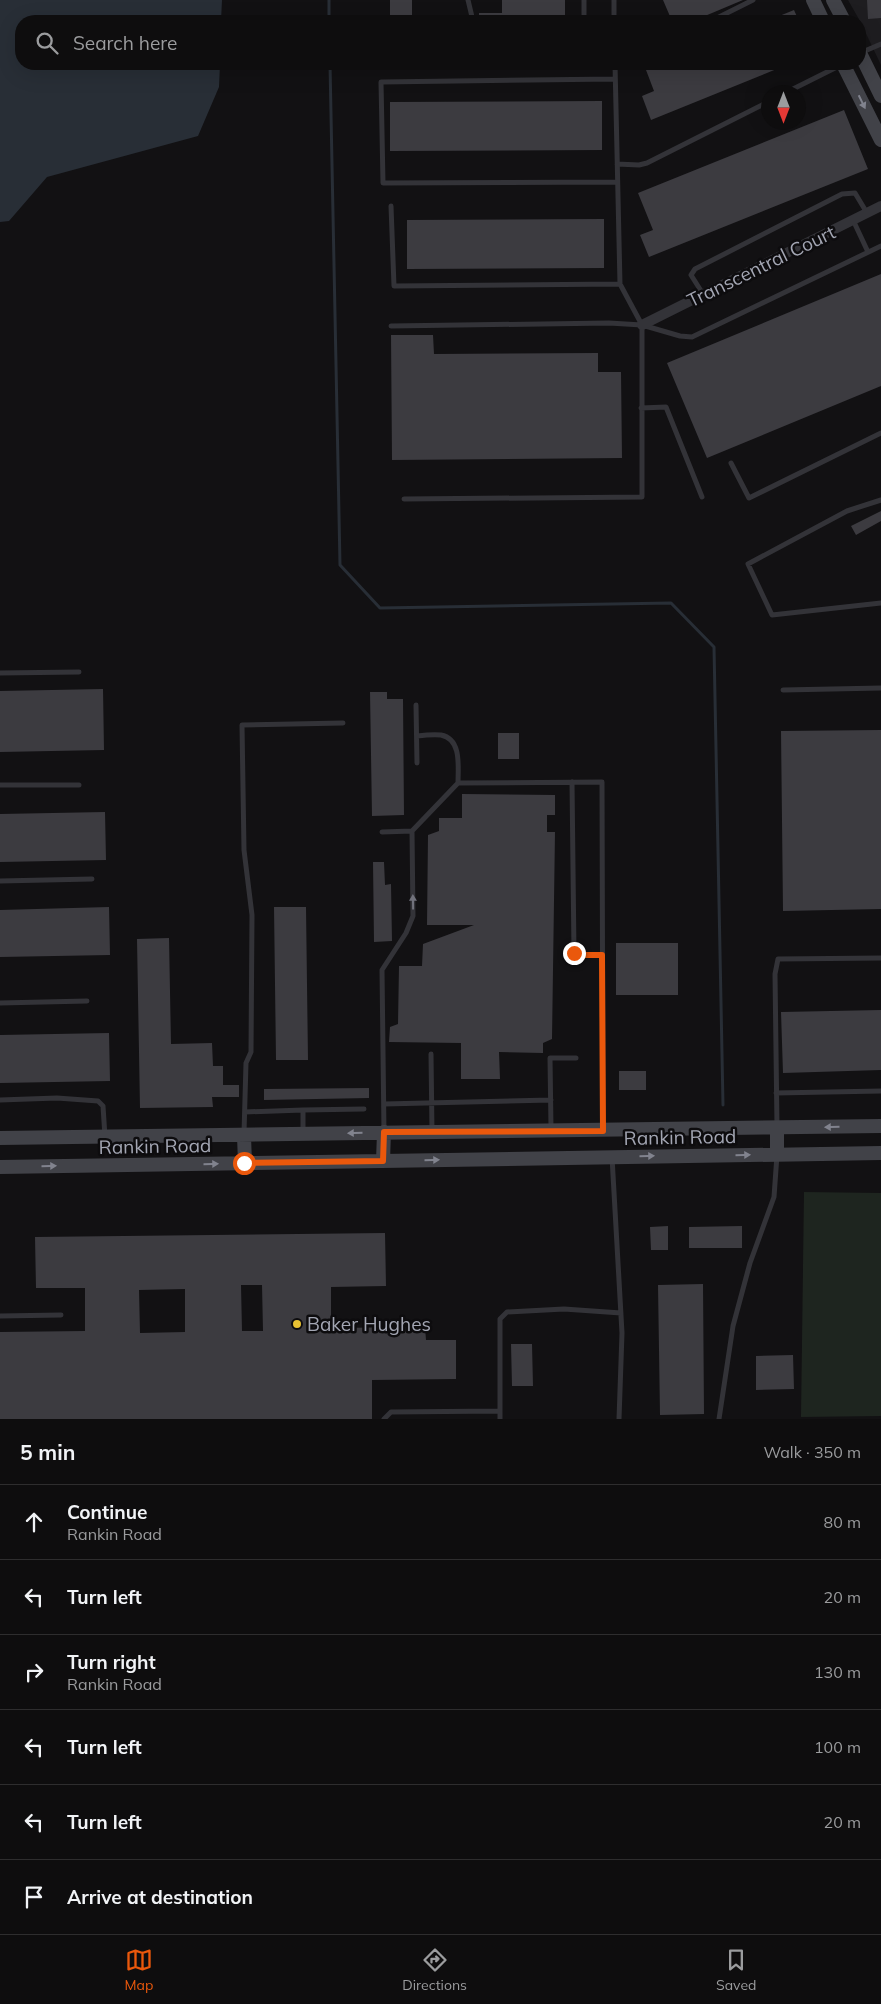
<!DOCTYPE html>
<html lang="en">
<head>
<meta charset="utf-8">
<style>
	body { margin:0; font-family:Mulish,sans-serif; background:#171617; color:#f1f3f6 }
	.compass { position:absolute; left:761px; top:85px; width:45px; height:45px; border-radius:50%; background:#0e0d0e; box-shadow:0 5px 20px #0002; rotate:180deg }
	.stop { position:absolute; width:15px; height:15px; margin:-11px; border:4px solid #ea580c; border-radius:50%; background:#fff }
	.stop.end { background:#ea580c; border-color:#fff; box-shadow:0 1px 5px #0008 }
	.list { margin:0; padding:0; list-style:none }
	h2 { display:flex; justify-content:space-between; align-items:center; height:65px; margin:0; padding:0 20px; font-size:21px }
	h2 small { font-size:16px; font-weight:400; color:#9b9c9e }
	.list li { display:grid; grid-template-columns:32px 1fr auto; gap:15px; align-items:center; box-sizing:border-box; height:75px; padding:0 20px; border-top:1px solid #2e2d2e }
	.list b { display:block; font-size:19px; white-space:nowrap }
	.list p { margin:0; font-size:16px; white-space:nowrap; color:#9b9c9e }
	.list em { font-size:16px; font-style:normal; color:#9b9c9e }
	.icon { flex:none; width:28px; height:28px; fill:none; stroke:currentColor; stroke-width:2; stroke-linecap:round; stroke-linejoin:round }
	.map { position:relative; flex:none; width:881px; height:1419px; overflow:hidden }
	.search { position:absolute; background:#0e0d0e; box-shadow:0 5px 20px #0002; left:15px; right:15px; top:15px; height:55px; display:flex; align-items:center; gap:12px; box-sizing:border-box; padding:0 18px; border-radius:20px; color:#9b9c9e; font-size:19px }
	.sheet { height:515px; background:#0e0d0e }
	nav { display:flex; justify-content:space-around; align-items:center; box-sizing:border-box; height:70px; border-top:1px solid #2e2d2e; background:#0e0d0e; font-size:14px; color:#9b9c9e }
	nav a { display:grid; justify-items:center; gap:2px }
	nav .on { color:#ea580c }
	.map>svg:first-child { display:block }
	.built { fill:#1e1d20 }
	.green { fill:#1e251f }
	.water { fill:#282e36 }
	.lines { fill:none; stroke-linecap:round; stroke-linejoin:round }
	.stream { stroke:#282e36; stroke-width:3 }
	.building { fill:#3c3b40; fill-rule:evenodd }
	.lane { stroke:#333338; stroke-width:5 }
	.street { stroke:#333338; stroke-width:10 }
	.secondary { stroke:#414248; stroke-width:14 }
	.oneway { fill:#81838e }
	.oneway2 { fill:#71727c }
	.route { stroke:#ea580c; stroke-width:6 }
	.poi-dot { fill:#e9c233; stroke:#0d0c0e; stroke-width:2 }
	.labels { text-anchor:middle; stroke-width:5; stroke-linejoin:round; paint-order:stroke }
	.street-label { font-size:19px; fill:#a3a6b3; stroke:#0d0c0e }
	.poi-label { font-size:19px; fill:#a3a6b3; stroke:#0d0c0e; text-anchor:start }
</style>
</head>
<body>
<div class="map">
<svg width="881" height="1419" viewBox="0 0 881 1419">
	<rect width="100%" height="100%" fill="#121113"/>
	<path class="built" d="M848,0H881V65L860,21Z"/>
	<path class="green" d="M804,1192L881,1193V1416L801,1417Z"/>
	<path class="water" d="M0,0H222L221,21H21V64H220L219,87L198,136L47,177L9,221L0,222Z"/>
	<g class="lines">
		<path class="stream" d="M329,0V21
			M330,64L340,565L380,608L671,603L714,647L723,1105"/>
	</g>
	<path class="building" d="M390,0H412V20H390Z
		M502,0H565V21H479V13H502Z
		M663,0H743L693,21H672Z
		M867,0H881V18L868,19Z
		M794,10L799,21H767Z
		M661,64H789L651,120L642,96L654,91L646,70Z
		M602,101V150L390,151V102Z
		M844,110L868,169L649,257L640,235L653,230L638,193Z
		M604,219V268L407,269V220Z
		M881,274V386L707,458L667,363Z
		M391,335H433L434,354L598,353V372H621L622,458L392,460Z
		M881,511V521L856,535L851,526Z
		M103,689L104,750L0,752V691Z
		M370,692H387V699H403L404,815L372,816Z
		M881,730V909L783,911L781,731Z
		M498,733H519V759H498Z
		M462,794L555,795V815H547V832H555L552,1039L543,1043V1053L499,1052L500,1079H461V1043L389,1042L390,1027L398,1024L399,966H422L423,944L474,925H427L428,835L439,831V818H462Z
		M105,812L106,860L0,862V814Z
		M373,862H384L385,885L391,884L392,941L374,942Z
		M109,907L110,955L0,957V910Z
		M274,907H306L308,1060H276Z
		M169,938L171,1044L212,1043L213,1066H223V1085H239V1097H212L213,1107L140,1108L137,939Z
		M616,943H678V995H616Z
		M881,1010V1070L783,1073L781,1012Z
		M109,1033L110,1081L0,1083V1035Z
		M619,1071H646V1090H619Z
		M369,1088V1098L264,1100V1089Z
		M668,1226V1250H651L650,1227Z
		M742,1226V1248H689V1227Z
		M385,1233L386,1286L331,1287V1328L425,1327L426,1340H456V1379L372,1380V1419H0V1332L85,1331V1288H36L35,1237ZM241,1285H262L263,1331H242ZM185,1289V1332L140,1333L139,1290Z
		M703,1284L704,1414L660,1415L658,1285Z
		M511,1344H532L533,1386H512Z
		M793,1355L794,1389L756,1390V1356Z"/>
	<g class="lines">
		<path class="lane" d="M468,0L473,21
			M584,0V21
			M614,0V21
			M711,21L753,0
			M860,53L881,44
			M615,79L381,82L383,183L617,182
			M787,92L843,64
			M617,164L639,165L647,163L768,102
			M391,206L394,286L620,284
			M853,220L868,252
			M703,294L691,275L695,269L842,194L855,193L867,213
			M391,326L609,323L642,325L680,336L692,337L881,246
			M641,408L666,407L702,497
			M731,463L749,498L881,433
			M404,499L642,497V325L620,284L615,64
			M881,500L847,511L748,564L772,615L881,603
			M0,673L79,672
			M783,690L881,688
			M416,705L417,763
			M572,782L574,953L577,955H602
			M458,783L602,782L603,1130
			M0,785H79
			M382,832L412,831
			M0,881L92,879
			M0,1003L87,1001
			M431,1054L432,1132
			M776,1093L881,1091
			M0,1100L57,1098L98,1101L103,1106L105,1137
			M384,1104L551,1100
			M303,1110L364,1109
			M245,1112L303,1110V1134
			M777,1126L775,974L778,959L881,958
			M551,1128L550,1058H576
			M384,1132L382,970L406,933L413,916L412,831L458,783C458,767 462,739 441,735C433,734 425,735 417,736
			M244,1133L246,1063L251,1052L252,915L244,850L242,725L343,723
			M612,1157L622,1333L619,1419
			M0,1316L61,1315
			M384,1419L391,1412L500,1411
			M500,1419V1319L507,1312L564,1309L621,1313
			M719,1419L733,1326L750,1263L774,1197L777,1155"/>
		<path class="street" d="M642,325L881,206"/>
		<path class="secondary" d="M813,0L823,21
			M833,0L844,21
			M860,53L881,96
			M843,64L881,140
			M777,1128V1154
			M244,1136L245,1163
			M0,1138L881,1126
			M383,1161L384,1132
			M0,1167L881,1153"/>
	</g>
	<defs><path id="oneway-solid" d="M-6-.8H1V-3.2L6.5 0L1 3.2V.8H-6Z" transform="scale(1.25)"/></defs>
	<g class="oneway">
		<use href="#oneway-solid" transform="translate(862 102) rotate(64)"/>
		<use href="#oneway-solid" transform="translate(832 1127) rotate(179)"/>
		<use href="#oneway-solid" transform="translate(355 1133) rotate(179)"/>
		<use href="#oneway-solid" transform="translate(743 1155) rotate(-1)"/>
		<use href="#oneway-solid" transform="translate(647 1156) rotate(-1)"/>
		<use href="#oneway-solid" transform="translate(432 1160) rotate(-1)"/>
		<use href="#oneway-solid" transform="translate(211 1164) rotate(-1)"/>
		<use href="#oneway-solid" transform="translate(49 1166) rotate(-1)"/>
	</g>
	<use class="oneway2" href="#oneway-solid" transform="translate(413 902) rotate(-91)"/>
	<g class="lines">
		<path class="route" d="M244,1163L383,1161L384,1132L603,1131L602,955H577L574,953"/>
	</g>
	<circle class="poi-dot" cx="297" cy="1324" r="5"/>
	<g class="labels">
		<g class="street-label">
			<text transform="translate(761 266) rotate(-26)" y="7">Transcentral Court</text>
			<text transform="translate(680 1137) rotate(-1)" y="7">Rankin Road</text>
			<text transform="translate(155 1146) rotate(-1)" y="7">Rankin Road</text>
		</g>
		<g class="poi-label">
			<text x="307" y="1331">Baker Hughes</text>
		</g>
	</g>
</svg>
<svg class="compass" viewBox="-18 -18 36 36"><path d="M0-13l5 13h-10z" fill="#e53935"/><path d="M0 13l5-13h-10z" fill="#9b9c9e"/></svg>
<div class="stop" style="left:244px;top:1163px"></div>
<div class="stop end" style="left:574px;top:953px"></div>
<div class="search"><svg class="icon" aria-label="search" viewBox="0 0 24 24"><circle cx="10" cy="10" r="6"/><path d="M15 15l6 6"/></svg>Search here</div>
</div>
<section class="sheet">
<h2>5 min<small>Walk · 350 m</small></h2>
<ul class="list">
<li><svg class="icon" aria-label="ahead" viewBox="0 0 24 24"><path d="M12 20V5M6 11l6-6 6 6"/></svg><div><b>Continue</b><p>Rankin Road</p></div><em>80 m</em></li>
<li><svg class="icon" aria-label="left" viewBox="0 0 24 24"><path d="M17 20v-9H6M10 6l-5 5 5 5"/></svg><div><b>Turn left</b></div><em>20 m</em></li>
<li><svg class="icon" aria-label="right" viewBox="0 0 24 24"><path d="M7 20v-9h11M14 6l5 5-5 5"/></svg><div><b>Turn right</b><p>Rankin Road</p></div><em>130 m</em></li>
<li><svg class="icon" aria-label="left" viewBox="0 0 24 24"><path d="M17 20v-9H6M10 6l-5 5 5 5"/></svg><div><b>Turn left</b></div><em>100 m</em></li>
<li><svg class="icon" aria-label="left" viewBox="0 0 24 24"><path d="M17 20v-9H6M10 6l-5 5 5 5"/></svg><div><b>Turn left</b></div><em>20 m</em></li>
<li><svg class="icon" aria-label="arrive" viewBox="0 0 24 24"><path d="M6 21V4h12l-3 4 3 4H6"/></svg><div><b>Arrive at destination</b></div></li>
</ul>
</section>
<nav>
<a class="on"><svg class="icon" aria-label="map" viewBox="0 0 24 24"><path d="M3 6l6-2 6 2 6-2v14l-6 2-6-2-6 2zM9 4v14M15 6v14"/></svg>Map</a>
<a><svg class="icon" aria-label="directions" viewBox="0 0 24 24"><path d="M12 3l9 9-9 9-9-9zM9 14v-3h6M13 9l2 2-2 2"/></svg>Directions</a>
<a><svg class="icon" aria-label="saved" viewBox="0 0 24 24"><path d="M7 4h10v16l-5-4-5 4z"/></svg>Saved</a>
</nav>
</body>
</html>
